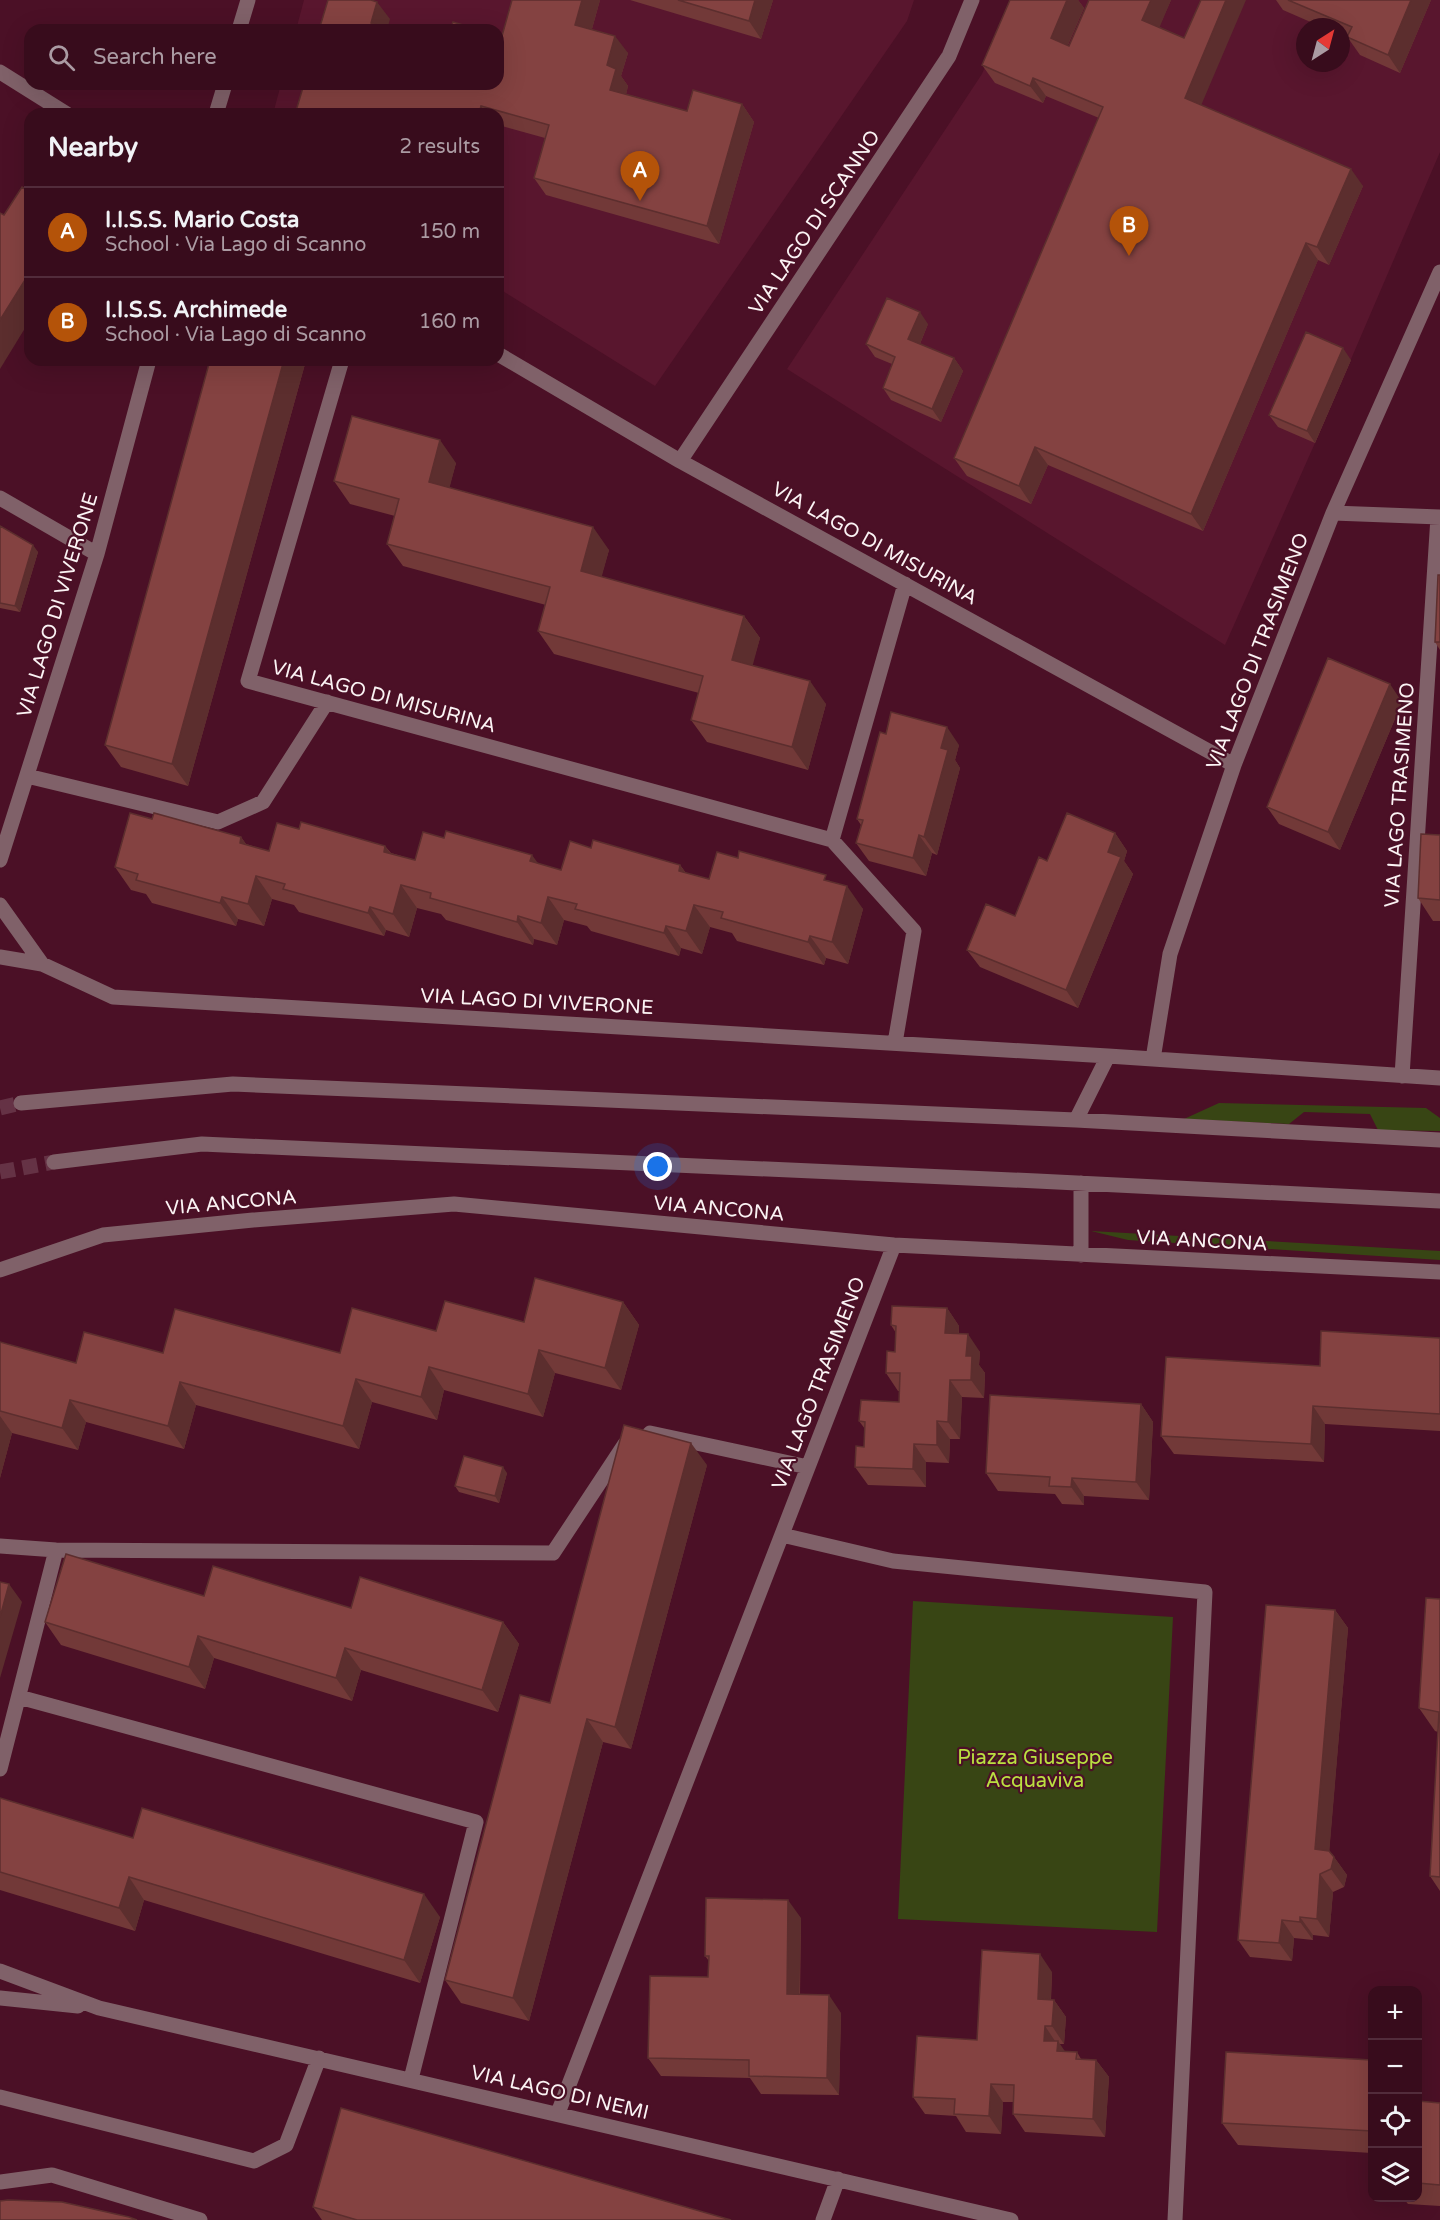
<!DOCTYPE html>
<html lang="en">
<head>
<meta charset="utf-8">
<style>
	body { margin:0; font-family:"Varela Round",sans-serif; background:#3f1525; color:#f1f3f6 }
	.controls { position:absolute; right:18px; bottom:18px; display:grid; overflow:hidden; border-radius:12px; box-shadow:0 6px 24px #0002 }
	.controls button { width:54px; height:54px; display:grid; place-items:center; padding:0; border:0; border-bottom:2px solid #522c3b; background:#380c1c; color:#f1f3f6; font:30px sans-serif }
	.compass { position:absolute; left:1296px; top:18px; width:54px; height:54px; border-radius:50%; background:#380c1c; box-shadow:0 6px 24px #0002; rotate:36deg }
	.you { position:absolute; left:658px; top:1167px; width:21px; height:21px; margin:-15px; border:4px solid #fff; border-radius:50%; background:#1a73e8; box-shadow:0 0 0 9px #1a73e833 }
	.badge { display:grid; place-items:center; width:39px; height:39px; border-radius:50%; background:#b45309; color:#fff; font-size:20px; font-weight:700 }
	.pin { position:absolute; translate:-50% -50px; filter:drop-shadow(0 2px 3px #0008) }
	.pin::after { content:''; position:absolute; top:32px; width:21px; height:18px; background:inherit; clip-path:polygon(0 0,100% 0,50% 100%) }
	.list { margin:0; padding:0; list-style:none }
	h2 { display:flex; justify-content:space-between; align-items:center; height:78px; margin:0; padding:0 24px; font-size:26px }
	h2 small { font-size:20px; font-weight:400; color:#ab9ba3 }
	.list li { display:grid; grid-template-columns:39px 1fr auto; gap:18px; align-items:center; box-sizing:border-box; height:90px; padding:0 24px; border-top:2px solid #522c3b }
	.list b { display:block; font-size:22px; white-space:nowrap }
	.list p { margin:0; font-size:20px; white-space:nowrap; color:#ab9ba3 }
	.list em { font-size:20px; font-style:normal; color:#ab9ba3 }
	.icon { flex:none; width:33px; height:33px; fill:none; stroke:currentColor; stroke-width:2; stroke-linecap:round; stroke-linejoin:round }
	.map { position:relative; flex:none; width:1440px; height:2220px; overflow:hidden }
	.search { position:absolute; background:#380c1c; box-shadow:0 6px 24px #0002; left:24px; top:24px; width:480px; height:66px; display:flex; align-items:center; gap:15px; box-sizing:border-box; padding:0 21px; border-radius:18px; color:#ab9ba3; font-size:22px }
	.panel { position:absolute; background:#380c1c; box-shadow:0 6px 24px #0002; left:24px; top:108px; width:480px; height:258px; border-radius:18px }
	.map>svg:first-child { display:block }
	.built { fill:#59162e; fill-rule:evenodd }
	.green { fill:#384514 }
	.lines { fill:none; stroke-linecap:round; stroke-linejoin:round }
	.minor-tunnel { stroke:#653245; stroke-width:15; stroke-dasharray:15 8; stroke-linecap:butt }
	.minor { stroke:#806169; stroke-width:15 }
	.wall { fill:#723938 }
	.shaded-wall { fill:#5c2e2e }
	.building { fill:#844241; stroke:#5c2e2e; stroke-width:1.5 }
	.labels { text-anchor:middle; stroke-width:4.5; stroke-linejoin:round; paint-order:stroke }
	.street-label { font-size:20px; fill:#fbf3f4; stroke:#4b1026 }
	.park-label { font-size:20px; fill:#bae041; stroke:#4b1026 }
</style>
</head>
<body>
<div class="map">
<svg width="1440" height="2220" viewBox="0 0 1440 2220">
	<rect width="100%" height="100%" fill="#4b1026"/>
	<path class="built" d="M304,0H914L907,21L655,386L498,288V114H273L281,84H498V30H296Z
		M1013,0H1440V152L1315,443L1225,645L787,369L982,74ZM1305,27H1341V63H1305Z"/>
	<path class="green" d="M1219,1103L1426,1108L1440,1118V1131L1378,1130L1370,1114L1304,1112L1289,1124L1184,1119Z
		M1091,1231L1440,1251V1260L1128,1240Z
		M913,1601L1173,1617L1157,1932L898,1919Z"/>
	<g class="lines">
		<path class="minor-tunnel" d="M0,1108L21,1103
			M0,1172L54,1162"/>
		<path class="minor" d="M239,30L248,0
			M0,72L67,114
			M216,114L225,84
			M498,354L680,461L1234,765
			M342,360L248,681L832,840
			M680,461L949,56L972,0
			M0,498L97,554
			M1333,513L1440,517
			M27,776L218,822L263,802L327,702
			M832,840L905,584
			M832,840L914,931L895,1043
			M0,860L97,554L149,360
			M0,905L42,964L113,997L1108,1056
			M0,957L42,964
			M1153,1059L1170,954L1234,765L1333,513L1440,272
			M1402,1076L1438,517
			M21,1103L233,1084L1076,1120L1440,1140
			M1076,1120L1108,1056L1440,1078
			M54,1162L202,1144L1037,1181L1440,1201
			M1081,1255V1183
			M0,1270L103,1235L253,1220L454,1204L894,1245L1440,1272
			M650,1433L808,1467
			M782,1535L893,1561L1205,1592L1175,2220
			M0,1546L56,1550L553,1553L625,1444
			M19,1697L476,1822L411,2079
			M0,1769L56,1550
			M0,1971L99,2008L1011,2220
			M0,1998L78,2006
			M0,2097L254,2161L286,2145L319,2058
			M558,2113L894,1245
			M0,2182L52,2175L200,2220
			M823,2220L838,2179"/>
	</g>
	<path class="wall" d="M600,0L592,29L628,53L621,76L628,86L626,94L687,111L742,104L754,122L719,244L546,195L534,178L545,138L498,125V114H298L296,111Z
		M630,0H773L761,39Z
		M1010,0H1078L1084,8L1068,45L1069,46L1089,0H1171L1159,27L1201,105L1363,186L1329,265L1318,260L1203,531L1048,465L1031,504L967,476L954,458L1099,118L1046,96L1043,103L995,83L982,65Z
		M1276,0H1431L1400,73L1360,55L1348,38L1341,35V27H1322L1283,10Z
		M928,324L920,344L954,358L963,371L941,422L891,400L883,388L892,364L875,357L866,344Z
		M210,360H302L305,364L188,786L121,767L105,745Z
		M1351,360L1315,443L1278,427L1269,415Z
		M456,463L449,488L609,550L601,577L744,616L760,638L752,665L826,704L808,770L707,742L691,720L699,693L554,654L538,631L546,605L403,566L387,544L395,516L350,504L334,481Z
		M0,526L38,552L20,612L0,608Z
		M1440,575V650L1435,642Z
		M1402,702L1340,850L1279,824L1267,807Z
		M886,734L959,745L955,760L960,768L937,855L932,853L926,876L869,861L856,843L861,825L857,819Z
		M152,819L241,837L246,844L269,851L299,829L385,846L391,853L415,860L444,838L561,870L591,848L680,865L686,873L709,879L738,858L830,881L863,909L848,964L826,958L824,965L737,941L732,933L710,927L702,954L681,948L679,956L591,931L587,926L564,920L557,945L534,939L533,945L446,920L441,914L417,908L409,937L386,930L384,936L299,912L294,905L272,899L264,926L238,919L236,926L152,903L146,894L131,890L115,867Z
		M1115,833L1127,851L1124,861L1133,874L1078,1008L980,967L967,950L1015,916L1047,861Z
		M1440,835V921H1433L1418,898Z
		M623,1302L639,1325L621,1390L555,1373L543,1417L444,1390L437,1420L372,1402L359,1449L196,1405L184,1449L86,1422L78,1450L12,1433L0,1478V1342L76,1363L163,1353H340L436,1331L524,1322Z
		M947,1308L959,1326V1334L980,1352L979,1365L985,1373L984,1398L962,1397L960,1439H950L949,1463L926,1462V1487L868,1485L855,1467L864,1447L865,1429L859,1421L899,1402L900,1391H898L886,1373L895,1352L896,1333L891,1325Z
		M1440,1338V1431L1325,1424L1324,1462L1174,1454L1161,1436L1320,1366Z
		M1141,1404L1153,1422L1149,1500L1084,1496V1505L1062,1504L1055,1494L998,1491L986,1473Z
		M707,1465L631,1749L603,1742L529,2021L461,2003L445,1980L550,1703Z
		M507,1473L499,1503L459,1492L455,1486Z
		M204,1596L503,1622L519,1644L498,1712L361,1670L352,1701L214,1658L205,1689L61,1645L45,1622Z
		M1440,1599V1891L1430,1876L1438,1732L1435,1731L1419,1708Z
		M1335,1610L1348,1628L1329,1852L1334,1857L1347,1875L1344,1887L1333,1892L1329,1937L1313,1935V1940L1294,1938L1292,1961L1250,1957L1238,1940Z
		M0,1798L133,1838L440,1917L420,1983L144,1900L135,1931L0,1890Z
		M801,1918L800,1995L841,2013L839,2095L761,2094L750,2078L661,2076L648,2058L708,1977L709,1961L705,1956Z
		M1052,1972L1051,2000H1054L1066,2017L1064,2044H1059L1065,2052H1077L1081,2059L1096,2060L1109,2077L1105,2137L1025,2132L1013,2114V2102H1003L1001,2134L966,2132L956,2116L925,2114L913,2097Z
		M1372,2060V2153L1238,2145L1222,2123Z
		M1418,2101L1440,2103V2206L1408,2204L1403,2198H1418Z
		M313,2207L731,2220H322Z"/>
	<path class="shaded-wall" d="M582,0H600L588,43L575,25Z
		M755,0H773L761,39L749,21Z
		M1067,0H1078L1084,8L1063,56L1051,38Z
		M1151,0H1171L1155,38L1142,20Z
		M1226,0H1246L1197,115L1185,98Z
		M1411,0H1431L1400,73L1388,55Z
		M377,2L390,19L387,30L371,23Z
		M615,36L628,53L621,76L628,86L623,108L610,90L607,65Z
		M1033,78L1046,96L1043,103L1030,86Z
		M742,104L754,122L719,244L707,226Z
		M481,106L487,114H479Z
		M1351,169L1363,186L1329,265L1317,247Z
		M1306,243L1318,260L1203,531L1191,514Z
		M30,272V320L0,369V320Z
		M920,312L928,324L917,351L908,339Z
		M1343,348L1351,360L1315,443L1307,431Z
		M954,358L963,371L941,422L932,409Z
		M284,360H302L305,364L188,786L172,764Z
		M440,440L456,463L445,505L429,482Z
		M1035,447L1048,465L1031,504L1019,486Z
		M593,527L609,550L597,594L581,571Z
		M33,545L38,552L20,612L15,606Z
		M744,616L760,638L748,683L732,660Z
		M810,681L826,704L808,770L792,747Z
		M1390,684L1402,702L1340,850L1328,832Z
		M947,727L959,745L955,760L960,768L937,855L924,837L941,748Z
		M1115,833L1127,851L1124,861L1133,874L1078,1008L1066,990L1108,852Z
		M919,835L932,853L926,876L913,858Z
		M241,837L257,860L240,843Z
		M385,846L401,868L384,852Z
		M532,855L548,877L530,861Z
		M680,865L696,888L679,871Z
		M256,876L272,899L264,926L248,904Z
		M401,885L417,908L409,937L393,914Z
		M847,886L863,909L848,964L832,942Z
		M222,897L238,919L236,926L220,903Z
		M548,897L564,920L557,945L541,923Z
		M694,905L710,927L702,954L686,931Z
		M370,907L386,930L384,936L368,913Z
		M518,916L534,939L533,945L517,922Z
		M666,926L681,948L679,956L664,933Z
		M810,936L826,958L824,965L808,942Z
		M623,1302L639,1325L621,1390L605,1368Z
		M947,1308L959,1326L958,1351L945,1333Z
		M968,1334L980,1352L979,1365L985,1373L984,1398L971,1380L966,1356Z
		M539,1350L555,1373L543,1417L528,1394Z
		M429,1367L444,1390L437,1420L421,1397Z
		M356,1379L372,1402L359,1449L343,1426Z
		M950,1380L962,1397L960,1439L948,1422Z
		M180,1382L196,1405L184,1449L168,1426Z
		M70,1400L86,1422L78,1450L62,1428Z
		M1141,1404L1153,1422L1149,1500L1136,1482Z
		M1313,1406L1325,1424L1324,1462L1311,1444Z
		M0,1416L12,1433L0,1478Z
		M937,1421L950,1439L949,1463L937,1445Z
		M691,1443L707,1465L631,1749L615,1727Z
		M914,1444L926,1462V1487L913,1469Z
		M503,1467L507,1473L499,1503L495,1496Z
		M1072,1478L1084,1496V1505L1071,1487Z
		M9,1584L22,1602L0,1678V1617Z
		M1335,1610L1348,1628L1328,1867L1315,1849Z
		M503,1622L519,1644L498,1712L482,1690Z
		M198,1636L214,1658L205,1689L189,1667Z
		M345,1648L361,1670L352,1701L336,1678Z
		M587,1719L603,1742L529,2021L513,1998Z
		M1334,1857L1347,1875L1344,1887L1331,1869Z
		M1320,1874L1333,1892L1329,1937L1317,1919Z
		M129,1877L144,1900L135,1931L119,1908Z
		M424,1894L440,1917L420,1983L404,1960Z
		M788,1900L801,1918L799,2012L787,1994Z
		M1300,1917L1313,1935V1940L1300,1922Z
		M1282,1920L1294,1938L1292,1961L1279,1943Z
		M1040,1954L1052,1972L1050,2017L1038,1999Z
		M829,1995L841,2013L839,2095L827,2078Z
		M1054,2000L1066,2017L1064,2044L1052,2026Z
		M1045,2026L1057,2044L1058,2041L1070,2059L1069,2069L1044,2041Z
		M1096,2060L1109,2077L1105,2137L1093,2119Z
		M991,2084L1003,2102L1001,2134L989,2116Z"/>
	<path class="building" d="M328,0H371L377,2L371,23L395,30H319Z
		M512,0H582L575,25L615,36L607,65L616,69L610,90L687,111L693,90L742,104L707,226L534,178L549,125L481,106L479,114H306L296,111L304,84H498V35L502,36Z
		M678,0H755L749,21Z
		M1010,0H1067L1051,38L1069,46L1089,0H1151L1142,20L1184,38L1201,0H1226L1185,98L1351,169L1317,247L1306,243L1191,514L1035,447L1019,486L954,458L1103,107L1033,78L1030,86L982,65Z
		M1288,0H1411L1388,55L1347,37L1352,27Z
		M453,22L480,30H450Z
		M22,187L30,192V272L0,320V213L4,215Z
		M887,298L920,312L908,339L954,358L932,409L883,388L895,357L866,344Z
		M1306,332L1343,348L1307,431L1269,415Z
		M210,360H284L172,764L105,745Z
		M352,416L440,440L429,482L593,527L581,571L744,616L732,660L810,681L792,747L691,720L703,676L538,631L550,587L387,544L399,499L334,481Z
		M0,526L33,545L15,606L0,603Z
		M1438,575H1440V642H1435Z
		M1328,658L1390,684L1328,832L1267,807Z
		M891,712L947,727L941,748L948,750L924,837L919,835L913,858L856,843L863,820L857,819L880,732L886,734Z
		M130,813L152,819L154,813L241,837L240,843L269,851L277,823L299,829L301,822L385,846L384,852L415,860L423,832L444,838L446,831L532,855L530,861L561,870L570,841L591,848L593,840L680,865L679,871L709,879L717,852L738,858L739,851L826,875L824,880L847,886L832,942L810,936L808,942L721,918L723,912L694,905L686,931L666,926L664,933L575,909L577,904L548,897L541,923L518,916L517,922L430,898L431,893L401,885L393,914L370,907L368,913L283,889L285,884L256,876L248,904L222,897L220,903L136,880L138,874L115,867Z
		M1067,813L1115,833L1108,852L1121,857L1066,990L967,950L986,904L1015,916L1039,857L1047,861Z
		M1421,834L1440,835V900L1418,898Z
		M535,1278L623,1302L605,1368L539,1350L528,1394L429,1367L421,1397L356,1379L343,1426L180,1382L168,1426L70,1400L62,1428L0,1411V1342L76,1363L84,1332L163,1353L175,1309L340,1353L352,1308L436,1331L445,1301L524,1322Z
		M892,1306L947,1308L945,1333L968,1334L966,1356H972L971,1380H950L948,1422L937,1421V1445L914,1444L913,1469L855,1467L856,1446L864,1447L865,1422L859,1421L861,1400L899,1402L900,1373H886L887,1351L895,1352L896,1326L891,1325Z
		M1321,1331L1440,1338V1414L1313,1406L1311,1444L1161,1436L1166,1357L1320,1366Z
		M990,1395L1141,1404L1136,1482L1072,1478L1071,1487L1049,1486L1050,1477L986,1473Z
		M624,1425L691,1443L615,1727L587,1719L513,1998L445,1980L520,1695L550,1703Z
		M464,1456L503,1467L495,1496L455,1486Z
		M66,1554L204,1596L213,1566L351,1608L360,1577L503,1622L482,1690L345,1648L336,1678L198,1636L189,1667L45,1622Z
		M0,1582L9,1584L0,1617Z
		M1426,1598L1440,1599V1877L1430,1876L1439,1712L1419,1708Z
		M1266,1605L1335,1610L1315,1849L1329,1851L1334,1857L1331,1869L1320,1874L1317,1919L1300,1917V1922L1282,1920L1279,1943L1238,1940Z
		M0,1798L133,1838L142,1808L424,1894L404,1960L129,1877L119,1908L0,1872Z
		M706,1898L788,1900L787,1994L829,1995L827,2078L749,2076V2060L648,2058L650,1976L708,1977L709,1956H705Z
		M982,1950L1040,1954L1038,1999L1054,2000L1052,2026H1045L1044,2041H1058L1057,2051L1077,2052L1076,2059L1096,2060L1093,2119L1013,2114L1014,2085L991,2084L989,2116L954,2114L955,2099L913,2097L917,2036L977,2040Z
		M1226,2052L1372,2060V2131L1222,2123Z
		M1418,2101L1440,2103V2185L1418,2183Z
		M341,2108L731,2220H357L313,2207Z
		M8,2200L62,2202L129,2217L137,2220H0V2201Z"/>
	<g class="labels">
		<g class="street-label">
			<text transform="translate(814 222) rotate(-56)" y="7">VIA LAGO DI SCANNO</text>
			<text transform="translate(875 543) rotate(29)" y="7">VIA LAGO DI MISURINA</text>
			<text transform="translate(57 605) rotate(-73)" y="7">VIA LAGO DI VIVERONE</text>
			<text transform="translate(1257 651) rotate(-69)" y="7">VIA LAGO DI TRASIMENO</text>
			<text transform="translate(384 696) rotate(15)" y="7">VIA LAGO DI MISURINA</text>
			<text transform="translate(1399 795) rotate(-86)" y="7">VIA LAGO TRASIMENO</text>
			<text transform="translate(537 1001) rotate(3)" y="7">VIA LAGO DI VIVERONE</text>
			<text transform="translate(231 1202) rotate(-5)" y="7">VIA ANCONA</text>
			<text transform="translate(719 1208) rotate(5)" y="7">VIA ANCONA</text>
			<text transform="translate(1202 1240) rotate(3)" y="7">VIA ANCONA</text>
			<text transform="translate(818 1383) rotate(-69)" y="7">VIA LAGO TRASIMENO</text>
			<text transform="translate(560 2092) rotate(13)" y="7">VIA LAGO DI NEMI</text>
		</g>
		<g class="park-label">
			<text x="1035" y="1764">Piazza Giuseppe<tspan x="1035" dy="23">Acquaviva</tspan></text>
		</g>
	</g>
</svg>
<div class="controls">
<button>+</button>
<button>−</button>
<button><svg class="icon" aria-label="locate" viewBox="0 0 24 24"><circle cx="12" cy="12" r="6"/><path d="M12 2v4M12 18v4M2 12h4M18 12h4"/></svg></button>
<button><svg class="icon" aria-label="layers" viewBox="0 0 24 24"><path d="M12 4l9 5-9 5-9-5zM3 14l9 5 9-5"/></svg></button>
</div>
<svg class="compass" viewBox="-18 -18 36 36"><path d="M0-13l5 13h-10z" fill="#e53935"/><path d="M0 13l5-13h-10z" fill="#ab9ba3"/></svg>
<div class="you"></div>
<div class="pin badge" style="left:640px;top:201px">A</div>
<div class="pin badge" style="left:1129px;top:256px">B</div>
<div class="search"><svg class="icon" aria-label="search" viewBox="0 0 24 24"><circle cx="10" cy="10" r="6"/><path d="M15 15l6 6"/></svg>Search here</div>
<section class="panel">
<h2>Nearby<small>2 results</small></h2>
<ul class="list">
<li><span class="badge">A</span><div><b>I.I.S.S. Mario Costa</b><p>School · Via Lago di Scanno</p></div><em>150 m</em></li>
<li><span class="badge">B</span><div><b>I.I.S.S. Archimede</b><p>School · Via Lago di Scanno</p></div><em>160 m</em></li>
</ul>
</section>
</div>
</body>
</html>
